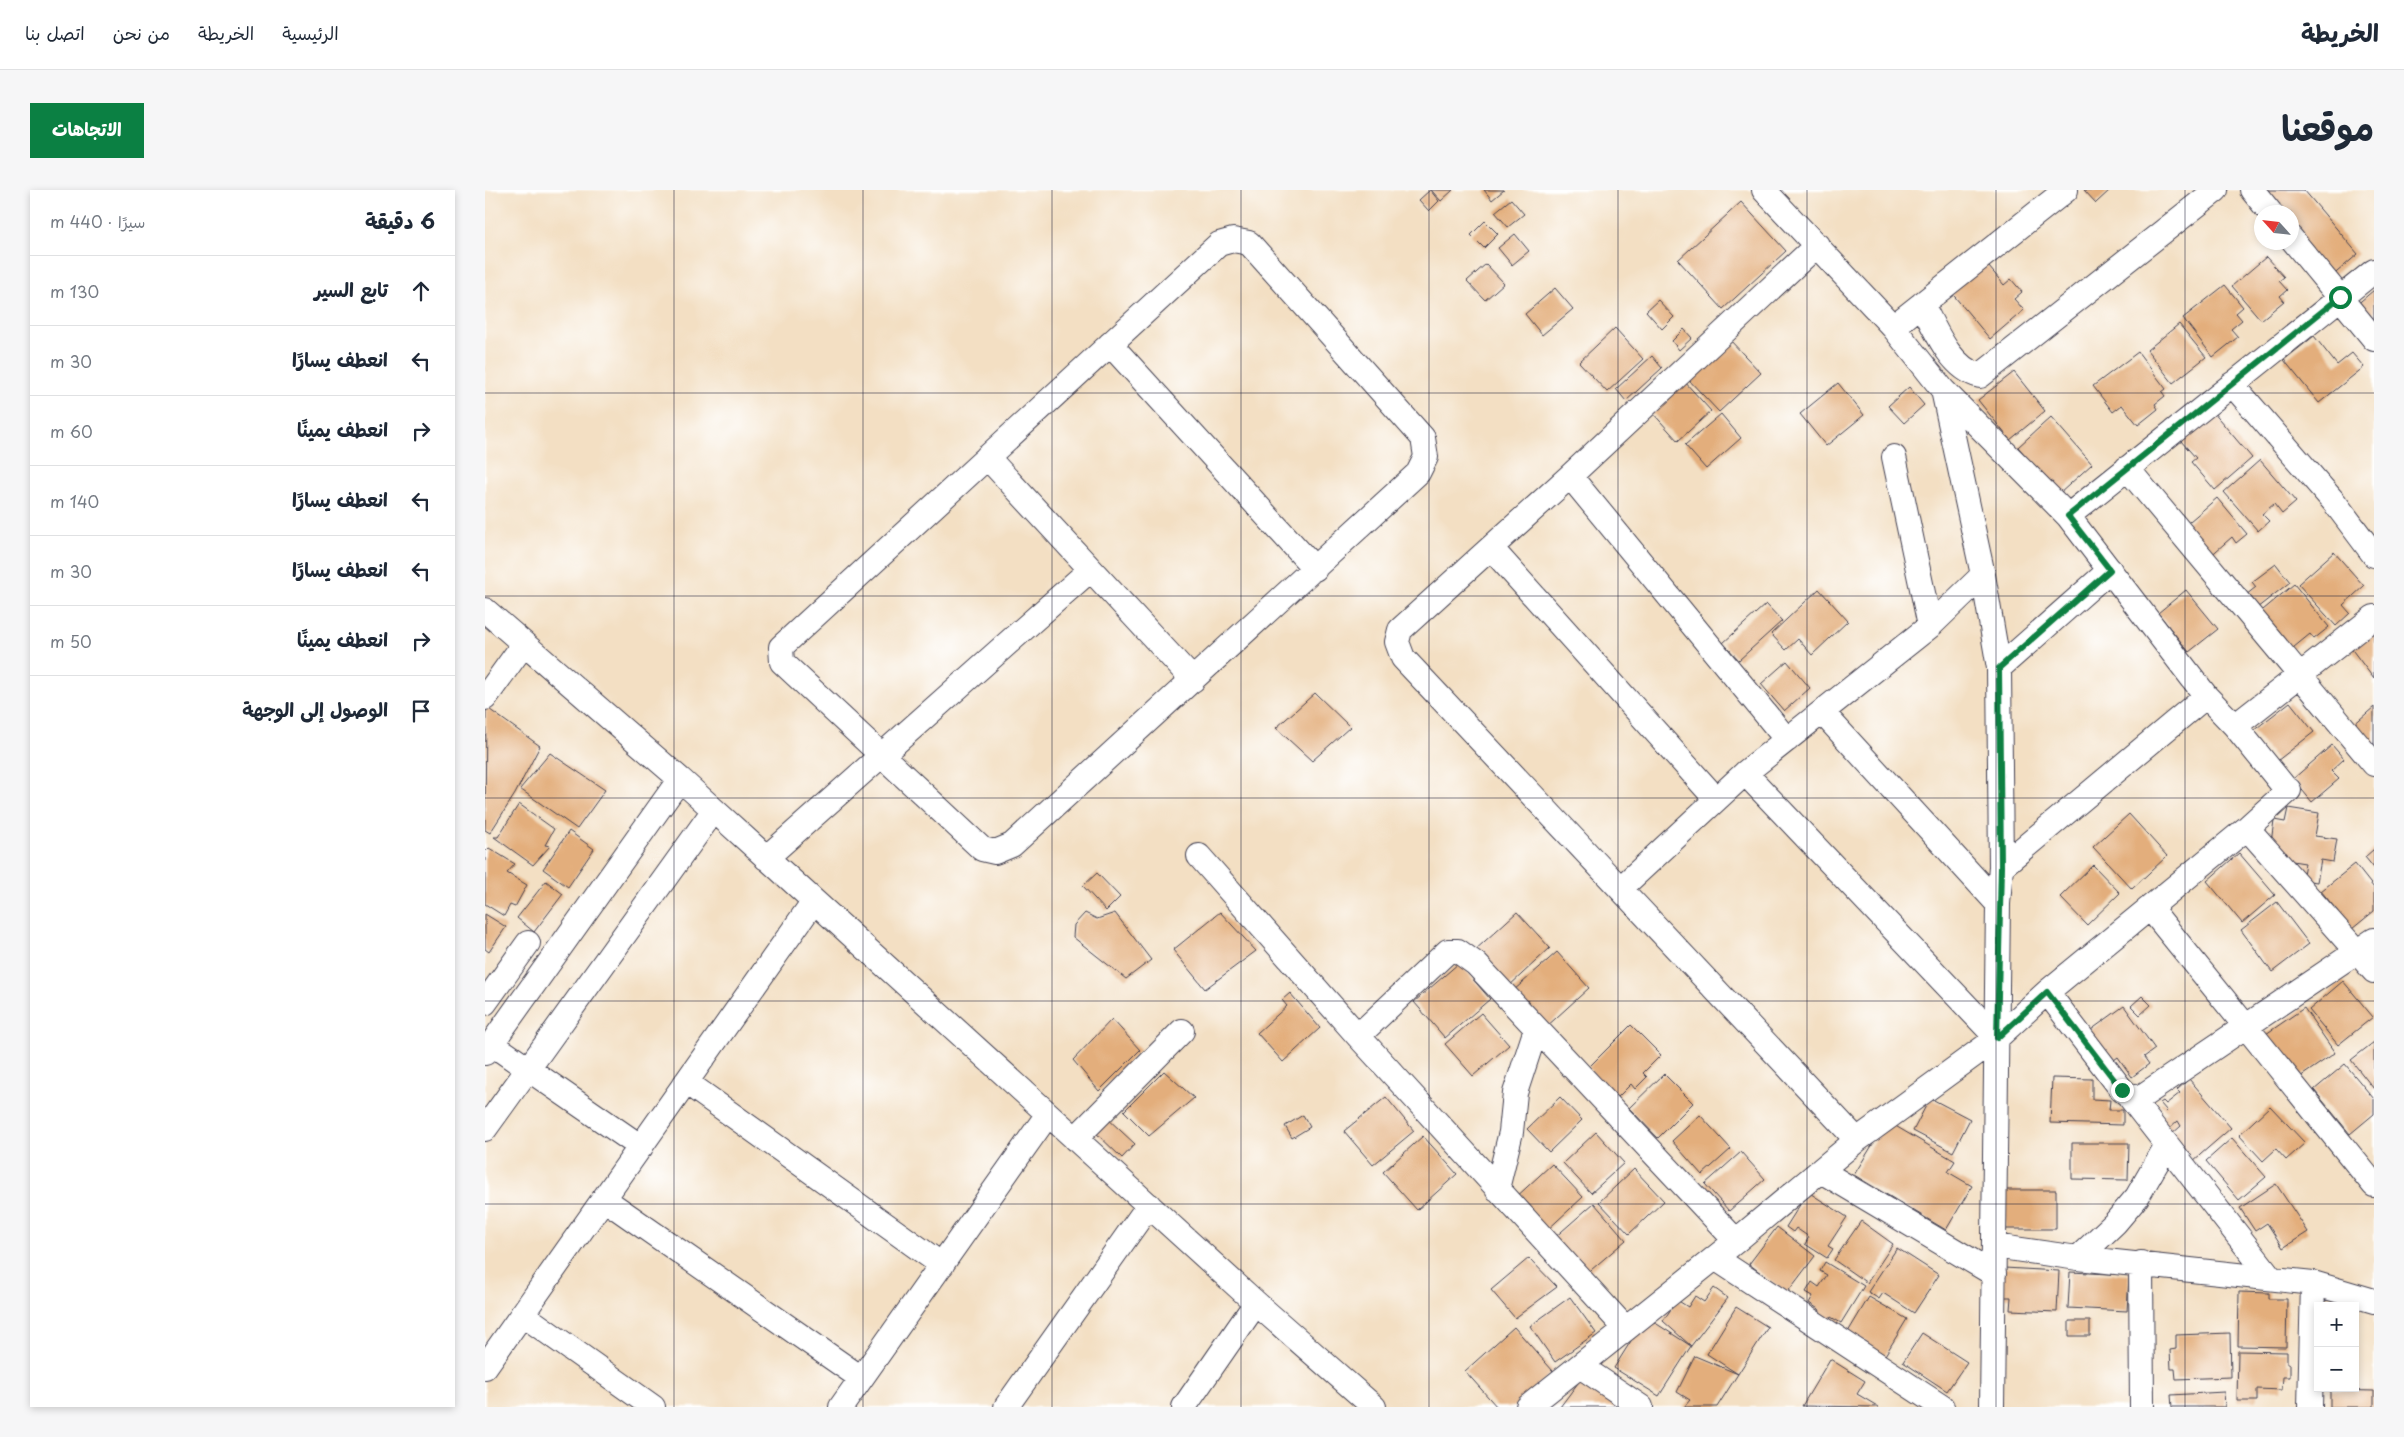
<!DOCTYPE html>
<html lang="ar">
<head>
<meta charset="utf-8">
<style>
	body { margin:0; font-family:"Playpen Sans","Playpen Sans Arabic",sans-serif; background:#f6f6f7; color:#1f2937; direction:rtl }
	.controls { position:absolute; right:15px; bottom:15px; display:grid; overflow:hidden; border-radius:0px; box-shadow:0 2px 8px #0003 }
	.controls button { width:45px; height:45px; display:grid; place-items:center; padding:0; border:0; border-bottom:1px solid #e0e1e3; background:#fff; color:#1f2937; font:25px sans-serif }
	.compass { position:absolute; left:1769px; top:15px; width:45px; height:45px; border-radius:50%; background:#fff; box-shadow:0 2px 8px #0003; rotate:297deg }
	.stop { position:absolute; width:15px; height:15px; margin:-11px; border:4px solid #0b8043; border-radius:50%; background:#fff }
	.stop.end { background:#0b8043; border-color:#fff; box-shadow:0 1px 5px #0008 }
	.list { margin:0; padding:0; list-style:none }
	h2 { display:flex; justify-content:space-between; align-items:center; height:65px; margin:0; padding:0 20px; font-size:21px }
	h2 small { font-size:16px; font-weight:400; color:#747a83 }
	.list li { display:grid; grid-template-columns:32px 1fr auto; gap:15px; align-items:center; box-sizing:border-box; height:70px; padding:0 20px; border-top:1px solid #e0e1e3 }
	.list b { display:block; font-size:19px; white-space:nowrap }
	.list em { font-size:16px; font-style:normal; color:#747a83 }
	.icon { flex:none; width:28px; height:28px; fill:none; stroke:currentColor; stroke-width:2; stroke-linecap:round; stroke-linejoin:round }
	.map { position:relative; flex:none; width:1889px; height:1217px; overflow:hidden; direction:ltr; border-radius:0px }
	header { display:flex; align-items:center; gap:30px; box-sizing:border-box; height:70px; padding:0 25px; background:#fff; border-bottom:1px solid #e0e1e3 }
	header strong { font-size:24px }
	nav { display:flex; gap:28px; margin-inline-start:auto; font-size:18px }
	.intro { display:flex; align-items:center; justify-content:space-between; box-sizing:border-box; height:120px; padding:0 30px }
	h1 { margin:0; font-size:35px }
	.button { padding:12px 22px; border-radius:0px; background:#0b8043; color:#fff; font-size:18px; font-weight:700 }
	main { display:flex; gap:30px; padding:0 30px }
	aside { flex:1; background:#fff; border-radius:0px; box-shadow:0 2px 8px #0003 }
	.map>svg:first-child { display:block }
	.building { fill:#e3ae7b }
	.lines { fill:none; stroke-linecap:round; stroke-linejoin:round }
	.minor-casing { stroke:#413e4f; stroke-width:26 }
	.minor { stroke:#fff; stroke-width:24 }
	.route { stroke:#0b8043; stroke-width:6 }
	.grid { fill:none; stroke:#22223b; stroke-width:1; stroke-opacity:0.55 }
</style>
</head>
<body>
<header>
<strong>الخريطة</strong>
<nav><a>الرئيسية</a><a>الخريطة</a><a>من نحن</a><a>اتصل بنا</a></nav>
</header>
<div class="intro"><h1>موقعنا</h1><a class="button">الاتجاهات</a></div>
<main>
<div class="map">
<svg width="1889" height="1217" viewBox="0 0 1889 1217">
	<rect width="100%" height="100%" fill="#fff"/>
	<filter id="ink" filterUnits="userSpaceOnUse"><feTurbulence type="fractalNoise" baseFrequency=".02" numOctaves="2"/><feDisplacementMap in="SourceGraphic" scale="10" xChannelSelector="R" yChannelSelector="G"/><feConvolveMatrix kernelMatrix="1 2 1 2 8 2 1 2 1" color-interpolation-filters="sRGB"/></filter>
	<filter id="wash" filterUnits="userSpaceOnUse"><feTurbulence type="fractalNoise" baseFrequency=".0096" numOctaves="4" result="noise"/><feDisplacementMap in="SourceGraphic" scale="20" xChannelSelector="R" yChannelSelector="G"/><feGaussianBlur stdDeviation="1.12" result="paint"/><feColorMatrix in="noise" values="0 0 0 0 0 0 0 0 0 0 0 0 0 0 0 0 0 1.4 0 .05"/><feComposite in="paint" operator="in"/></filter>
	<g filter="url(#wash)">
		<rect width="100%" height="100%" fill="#f3dfc3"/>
		<g id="blocks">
			<path class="building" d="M945,0L954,11L944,21L934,10Z
				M946,0H968L956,11Z
				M999,0H1019L1007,10Z
				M1599,0H1625L1611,13Z
				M1772,0H1819L1873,64L1845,88L1806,41V22H1791Z
				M1026,9L1039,24L1023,37L1010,22Z
				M1256,12L1301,61L1238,119L1193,70Z
				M1000,31L1013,44L999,58L986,45Z
				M1030,44L1044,61L1027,75L1013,58Z
				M1781,67L1799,87L1794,91L1802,100L1795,106L1799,111L1776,130L1747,96Z
				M1499,71L1519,95L1526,89L1537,102L1529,109L1539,120L1505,149L1465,101Z
				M1001,74L1019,93L1000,110L982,91Z
				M1740,95L1758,117L1751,123L1757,130L1746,139L1753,147L1728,167L1698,128Z
				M1070,98L1088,119L1057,145L1040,124Z
				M1889,100V138L1870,116Z
				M1173,110L1189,127L1177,139L1161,121Z
				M1694,134L1721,167L1688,193L1662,160Z
				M1130,138L1158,169L1122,202L1094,172Z
				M1199,139L1207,148L1194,160L1187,151Z
				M1829,146L1852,175L1867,163L1879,177L1834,213L1799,170Z
				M1244,149L1276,183L1234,222L1202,188Z
				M1653,162L1681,199L1677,202L1680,206L1670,214L1673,219L1653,235L1637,215L1628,222L1608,196Z
				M1167,166L1177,178L1141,211L1131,199Z
				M1529,182L1560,221L1525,250L1493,210Z
				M1199,191L1226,221L1193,251L1166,221Z
				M1353,193L1379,225L1341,256L1315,224Z
				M1424,197L1439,215L1419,233L1403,216Z
				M1728,222L1767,268L1730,300L1706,272L1711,268L1695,250Z
				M1236,224L1256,248L1221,279L1200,255Z
				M1566,227L1607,274L1574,304L1533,257Z
				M1775,270L1811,312L1797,324L1789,314L1777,324L1784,331L1773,341L1739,302Z
				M1732,308L1762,344L1751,353L1747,347L1723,368L1698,337Z
				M1849,362L1879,396L1858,415L1865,423L1851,436L1813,394Z
				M1791,374L1805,392L1772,418L1761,405L1771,397L1767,392Z
				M1809,394L1844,437L1829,449L1825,444L1803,462L1772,425Z
				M1334,399L1363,431L1327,465L1313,449L1301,460L1286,444Z
				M1701,400L1733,439L1704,462L1673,423Z
				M1281,414L1297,431L1254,470L1238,453Z
				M1889,439V489L1865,457Z
				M1302,471L1325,498L1299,521L1276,494Z
				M830,503L865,537L827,571L791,538Z
				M1805,512L1829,542L1792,571L1768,541Z
				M1,517L55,556L30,604L5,643L0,640Z
				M1889,517V556L1867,536Z
				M1847,555L1859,569L1846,581L1854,589L1827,612L1808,589Z
				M65,563L120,600L92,639L35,599Z
				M34,614L69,639L60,655L65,656L48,675L9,647H13Z
				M1803,618L1834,623L1830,646L1852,649L1848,672L1836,670L1832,692L1817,690L1820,673L1801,670L1802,663L1785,661L1789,630L1800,632Z
				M1644,624L1682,666L1647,699L1608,657Z
				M84,641L109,659L83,697L58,679Z
				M4,658L30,674L22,683L42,695L30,717L25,715L19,726L0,714V662Z
				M1889,659V678L1880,667Z
				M1754,663L1790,705L1757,733L1722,691Z
				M1870,674L1889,698V721L1867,739L1836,701Z
				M1608,675L1635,703L1602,735L1575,707Z
				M612,683L635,707L621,721L598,696Z
				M61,691L78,704L49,742L32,728Z
				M1792,712L1824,754L1787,782L1756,740Z
				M735,722L771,761L720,799L688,760Z
				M1032,722L1065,758L1023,797L989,761Z
				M600,723L612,729L630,723L666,770L641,789L588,747L589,735Z
				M0,724L21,737L4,762L0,759Z
				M1072,762L1104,798L1060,838L1028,801Z
				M974,773L1005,809L960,848L929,812Z
				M1858,791L1888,827L1853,855L1824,820Z
				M805,803L835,838L798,872L772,843L802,816L797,810Z
				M1657,806L1666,815L1655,825L1646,816Z
				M1639,816L1670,859L1659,867L1664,874L1647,887L1633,867L1625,873L1599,845Z
				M1819,818L1850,863L1812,889L1781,844Z
				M996,823L1024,855L988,886L960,854Z
				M627,829L655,860L614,901L588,870Z
				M1146,835L1176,865L1158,883L1162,887L1150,899L1146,894L1132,908L1103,878Z
				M1889,852V899L1866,870Z
				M1860,874L1889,909V924L1865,944L1829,900Z
				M679,881L709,908L664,946L639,921Z
				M1179,884L1208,913L1173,948L1144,918Z
				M1567,888L1607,889V909L1625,910L1624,920H1638V935L1565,933Z
				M1704,889L1746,938L1708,971L1686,945L1696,936L1693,931L1681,942L1672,931L1682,921L1675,913L1678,911L1681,914L1695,903L1692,900Z
				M901,907L929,941L888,975L859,941Z
				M1075,907L1097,930L1064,962L1042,939Z
				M1445,908L1485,929L1468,962L1428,941Z
				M1785,916L1820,953L1801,970L1791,959L1778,971L1754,945Z
				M818,925L825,937L807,948L800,936Z
				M1215,925L1246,959L1217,985L1187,951Z
				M621,927L650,954L637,968L608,940Z
				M1402,931L1470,971L1463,982L1487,996L1461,1040L1369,985Z
				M1111,942L1139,973L1106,1003L1078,973Z
				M938,946L972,984L932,1020L898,982Z
				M1747,948L1781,987L1754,1010L1721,971Z
				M1587,953H1644L1643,990L1587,989Z
				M1256,962L1280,989L1244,1021L1220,994Z
				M1067,974L1098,1007L1059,1043L1029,1009Z
				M1149,979L1179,1011L1144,1044L1114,1012Z
				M1791,994L1823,1042L1798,1058L1782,1033L1770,1041L1755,1018Z
				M1520,1000H1571V1039H1520Z
				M1323,1002L1362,1027L1343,1056L1348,1059L1342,1068L1320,1054L1324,1047L1311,1038L1308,1042L1301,1037Z
				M1109,1013L1141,1050L1099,1086L1068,1049Z
				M1376,1031L1408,1054L1382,1093L1349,1070Z
				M1292,1037L1330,1066L1302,1103L1264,1074Z
				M1412,1058L1454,1085L1429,1123L1398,1103L1394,1109L1383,1102Z
				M1044,1068L1072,1097L1030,1128L1006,1100Z
				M1340,1072L1379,1096L1356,1133L1346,1127L1342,1134L1331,1127L1335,1120L1324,1113L1328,1106L1321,1102L1327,1092L1334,1097L1342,1085L1335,1081Z
				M1519,1078L1574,1081L1572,1122L1525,1120L1526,1107H1518Z
				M1585,1082L1644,1085L1642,1121L1583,1118Z
				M1229,1098L1243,1108L1206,1156L1178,1131L1192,1110L1203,1117L1210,1106L1219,1112Z
				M1754,1102L1784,1103V1109H1802L1801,1157L1753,1156Z
				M1085,1107L1111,1143L1070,1172L1045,1136Z
				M1384,1107L1422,1129L1399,1167L1379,1159L1382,1153L1363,1142Z
				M1251,1117L1283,1137L1253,1184L1222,1164Z
				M1161,1127L1206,1156L1174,1206L1129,1178Z
				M1584,1131H1605V1146H1584Z
				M1029,1137L1068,1181L1029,1217H1012L980,1181Z
				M1437,1143L1482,1172L1462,1201L1418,1172Z
				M1745,1143L1746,1187L1691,1189L1690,1179H1686L1685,1160L1691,1159V1145Z
				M1753,1161L1802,1162V1174H1805V1187H1798L1797,1200L1772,1199V1211H1752Z
				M1210,1166L1253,1184L1232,1217H1199L1205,1210L1192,1202Z
				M1345,1169L1380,1191L1372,1204L1394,1217L1317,1216Z
				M1096,1189L1133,1217H1075Z
				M1845,1200L1889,1201V1217H1845Z
				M1739,1202L1740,1217H1687L1686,1205Z"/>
		</g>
	</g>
	<g filter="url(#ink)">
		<use href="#blocks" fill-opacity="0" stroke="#413e4f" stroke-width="1"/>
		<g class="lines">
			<defs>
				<path id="minor" d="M1767,0L1785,22
					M1806,48L1889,149
					M748,50L764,53L938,248L941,267L933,283L527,655L510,662L497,659L297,472L296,457L734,54Z
					M1332,55L1085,286L915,440L912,452L918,468L1372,950
					M1437,114C1450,139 1465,178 1495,186L1731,0
					M1408,137L1581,0
					M625,154L830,379
					M1747,194L1850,313L1889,365
					M1458,200L1498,385L1514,478L1516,677L1513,714L1507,1217
					M502,267L708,490
					M1409,267L1445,436
					M1642,278L1889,574
					M1085,286L1302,550
					M1583,326L1889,81
					M1006,358L1231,609
					M0,420L195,589L771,1113L889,1217
					M1514,478L1625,380
					M0,508L38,455
					M1337,522L1513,714
					M1750,536L1889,427
					M1260,583L1512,848
					M1762,638L1889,781
					M714,666L873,846L1141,1139
					M281,668L605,380
					M1516,677L1721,506
					M1136,698L1260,583L1445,436L1498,385
					M1665,718L1889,995
					M1562,802L1637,900C1645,907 1649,909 1659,905L1889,750
					M0,813L43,753
					M873,846L963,761H973L991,774L1251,1051
					M7,854L156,957
					M0,863L195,589
					M201,892L457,1075
					M1644,906L1786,1088
					M0,939L229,620
					M590,949L697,841
					M1336,981L1509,1084
					M1012,999L1026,942L1030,903L1051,839
					M119,1009L376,1188
					M1509,1056L1593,1068L1828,1093L1889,1111
					M1230,1068L1457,1217
					M1593,1068L1630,1033L1652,1007L1682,955
					M1656,1073L1657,1217
					M37,1124L168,1217
					M1095,1176L1156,1217
					M0,1177L329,711
					M356,1217L563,924
					M521,1217L664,1015
					M699,1217L771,1113
					M1043,1217L1251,1051L1372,950L1512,848L1562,802L1762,638L1804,600L1801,599L1750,536L1721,506L1583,326L1458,200L1408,137L1279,0
					M1825,1217L1828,1093"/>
			</defs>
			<use href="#minor" class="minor-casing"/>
			<use href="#minor" class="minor"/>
		</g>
	</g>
	<g class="lines" filter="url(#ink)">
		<path class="route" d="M1637,900L1562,802L1512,848L1516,677L1514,478L1625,380L1583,326L1855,107"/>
	</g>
	<path class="grid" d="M189,0V1217M378,0V1217M567,0V1217M756,0V1217M944,0V1217M1133,0V1217M1322,0V1217M1511,0V1217M1700,0V1217M0,203H1889M0,406H1889M0,608H1889M0,811H1889M0,1014H1889"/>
</svg>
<div class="controls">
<button>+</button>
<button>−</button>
</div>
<svg class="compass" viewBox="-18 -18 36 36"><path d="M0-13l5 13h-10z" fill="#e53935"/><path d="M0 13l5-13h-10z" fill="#747a83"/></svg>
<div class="stop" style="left:1855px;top:107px"></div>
<div class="stop end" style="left:1637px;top:900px"></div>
</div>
<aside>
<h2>6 دقيقة<small>سيرًا · 440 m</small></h2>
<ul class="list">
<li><svg class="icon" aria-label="ahead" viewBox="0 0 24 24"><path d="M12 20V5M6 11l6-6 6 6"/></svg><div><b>تابع السير</b></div><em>130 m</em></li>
<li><svg class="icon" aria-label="left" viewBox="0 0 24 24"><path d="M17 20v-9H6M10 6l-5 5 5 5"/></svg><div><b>انعطف يسارًا</b></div><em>30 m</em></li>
<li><svg class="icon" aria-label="right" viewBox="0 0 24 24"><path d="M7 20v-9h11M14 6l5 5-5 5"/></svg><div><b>انعطف يمينًا</b></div><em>60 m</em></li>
<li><svg class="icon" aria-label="left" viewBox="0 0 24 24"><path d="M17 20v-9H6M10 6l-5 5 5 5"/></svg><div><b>انعطف يسارًا</b></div><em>140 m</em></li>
<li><svg class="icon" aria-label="left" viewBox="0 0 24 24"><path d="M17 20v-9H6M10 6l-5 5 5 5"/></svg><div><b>انعطف يسارًا</b></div><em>30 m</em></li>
<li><svg class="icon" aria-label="right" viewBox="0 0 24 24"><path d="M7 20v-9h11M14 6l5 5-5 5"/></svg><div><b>انعطف يمينًا</b></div><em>50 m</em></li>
<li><svg class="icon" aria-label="arrive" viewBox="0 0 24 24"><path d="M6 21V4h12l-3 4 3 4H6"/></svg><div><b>الوصول إلى الوجهة</b></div></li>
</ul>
</aside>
</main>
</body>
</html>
